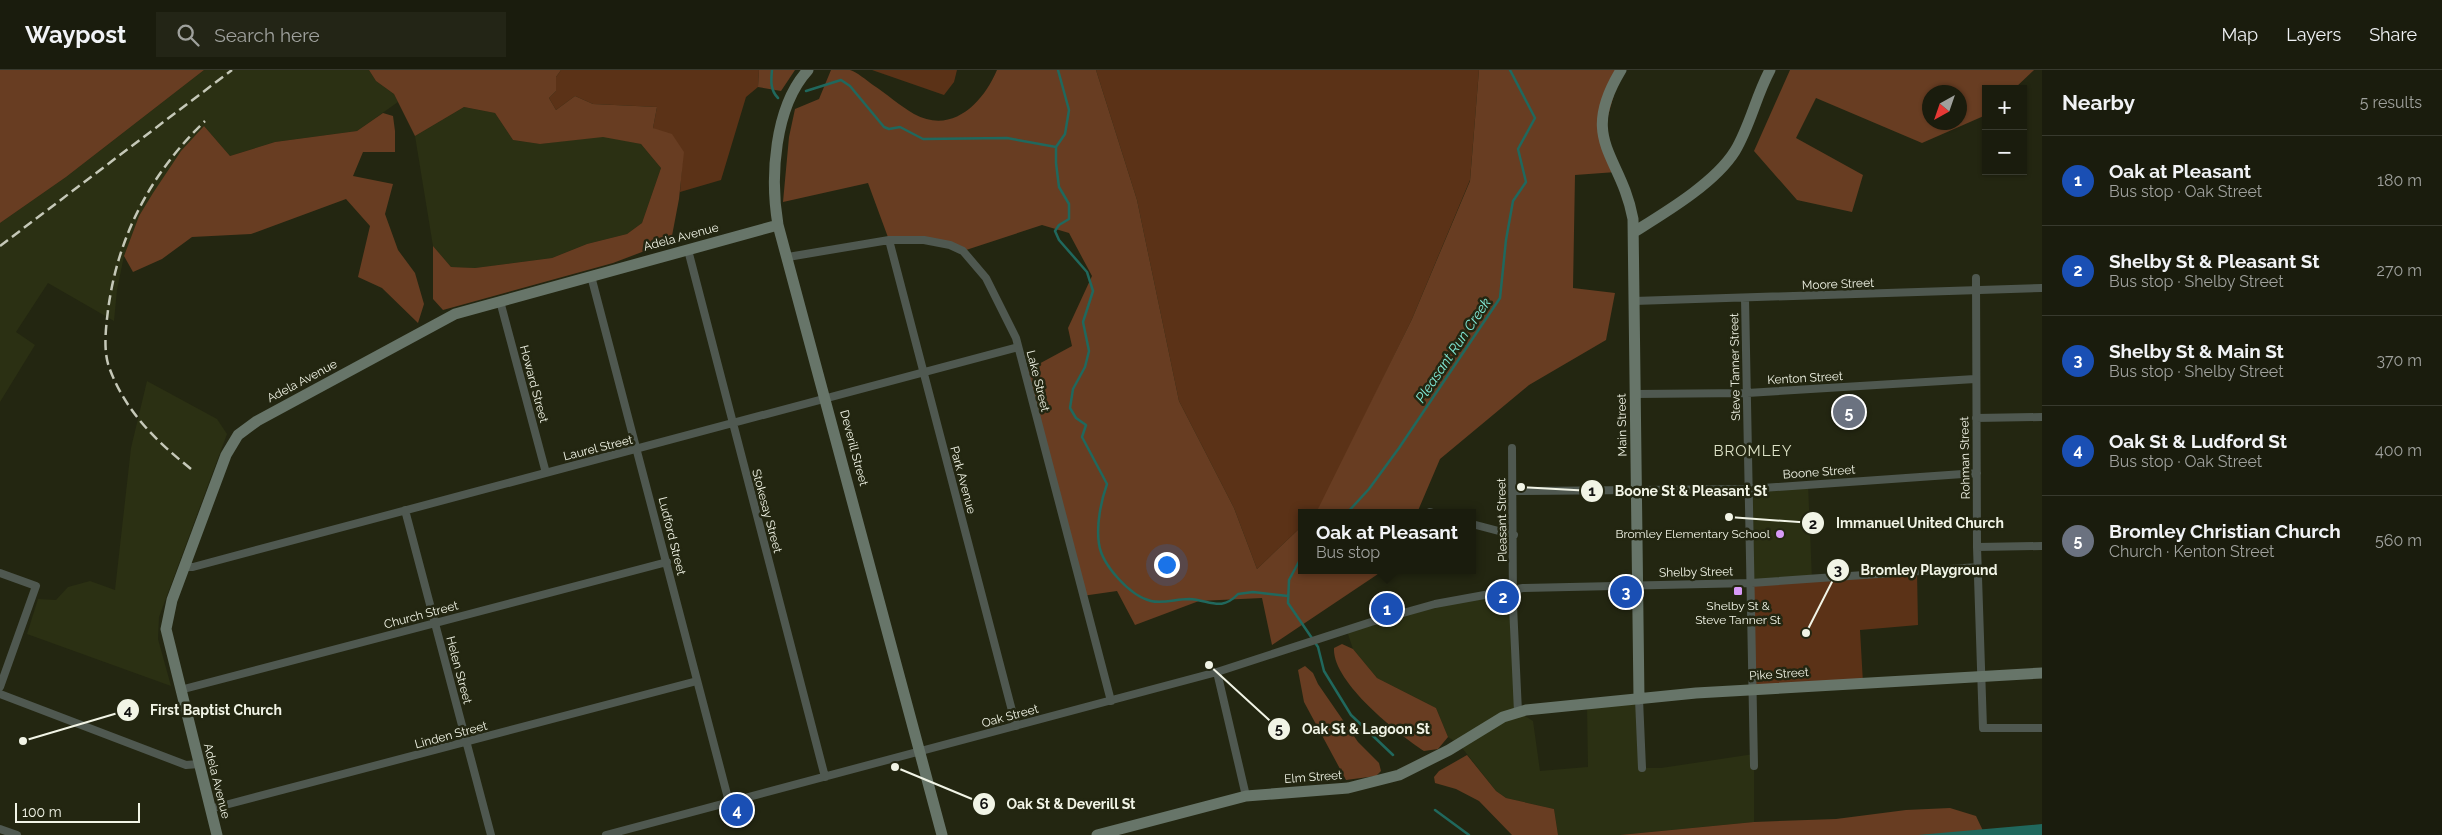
<!DOCTYPE html>
<html lang="en">
<head>
<meta charset="utf-8">
<style>
	body { margin:0; font-family:Raleway,sans-serif; background:#232516; color:#f1f3f6 }
	.controls { position:absolute; right:15px; top:15px; display:grid; overflow:hidden; border-radius:0px; box-shadow:0 1px 4px #0004 }
	.controls button { width:45px; height:45px; display:grid; place-items:center; padding:0; border:0; border-bottom:1px solid #383a2e; background:#1a1c0d; color:#f1f3f6; font:25px sans-serif }
	.compass { position:absolute; left:1922px; top:15px; width:45px; height:45px; border-radius:50%; background:#1a1c0d; box-shadow:0 1px 4px #0004; rotate:220deg }
	.scale { position:absolute; left:15px; bottom:12px; width:125px; box-sizing:border-box; padding-left:5px; border:2px solid #f1f4e6; border-top:0; font-size:14px; line-height:18px; white-space:nowrap; color:#f1f4e6; -webkit-text-stroke:4px #232611; paint-order:stroke }
	.you { position:absolute; left:1166px; top:494px; width:18px; height:18px; margin:-12px; border:4px solid #fff; border-radius:50%; background:#1a73e8; box-shadow:0 0 0 8px #1a73e833 }
	.badge { display:grid; place-items:center; width:32px; height:32px; border-radius:50%; background:#d89af8; color:#fff; font-size:16px; font-weight:700 }
	.pin { position:absolute; translate:-50% -50%; border:2px solid #fff; box-shadow:0 1px 5px #0006 }
	.popup { position:absolute; left:1298px; top:439px; width:178px; height:65px; box-sizing:border-box; display:grid; place-content:center; border-radius:0px; background:#1a1c0d; filter:drop-shadow(0 1px 4px #0005); font-size:16px; white-space:nowrap; color:#9fa19d }
	.popup b { font-size:19px; color:#f1f3f6 }
	.popup::after { content:''; position:absolute; left:50%; top:100%; margin-left:-10px; border:10px solid transparent; border-top-color:#1a1c0d }
	.list { margin:0; padding:0; list-style:none }
	h2 { display:flex; justify-content:space-between; align-items:center; height:65px; margin:0; padding:0 20px; font-size:21px }
	h2 small { font-size:16px; font-weight:400; color:#9fa19d }
	.list li { display:grid; grid-template-columns:32px 1fr auto; gap:15px; align-items:center; box-sizing:border-box; height:90px; padding:0 20px; border-top:1px solid #383a2e }
	.list b { display:block; font-size:19px; white-space:nowrap }
	.list p { margin:0; font-size:16px; white-space:nowrap; color:#9fa19d }
	.list em { font-size:16px; font-style:normal; color:#9fa19d }
	.icon { flex:none; width:28px; height:28px; fill:none; stroke:currentColor; stroke-width:2; stroke-linecap:round; stroke-linejoin:round }
	.map { position:relative; flex:none; width:2042px; height:765px; overflow:hidden }
	header { display:flex; align-items:center; gap:30px; box-sizing:border-box; height:70px; padding:0 25px; background:#1a1c0d; border-bottom:1px solid #383a2e }
	header strong { font-size:24px }
	nav { display:flex; gap:28px; margin-inline-start:auto; font-size:18px }
	.search { width:350px; height:45px; background:#232516; display:flex; align-items:center; gap:12px; box-sizing:border-box; padding:0 18px; border-radius:0px; color:#9fa19d; font-size:19px }
	main { display:flex }
	aside { flex:1; background:#1a1c0d }
	.map>svg:first-child { display:block }
	.built { fill:#2b3013 }
	.green { fill:#5b3217 }
	.forest { fill:#683d22; fill-rule:evenodd }
	.water { fill:#20685d }
	.lines { fill:none; stroke-linecap:round; stroke-linejoin:round }
	.stream { stroke:#20685d; stroke-width:2.5 }
	.street { stroke:#4f5850; stroke-width:8 }
	.secondary { stroke:#677569; stroke-width:11 }
	.rail { stroke:#c5c8b8; stroke-width:2.5; stroke-dasharray:10 5; stroke-linecap:butt }
	.poi-dot { fill:#d89af8; stroke:#232611; stroke-width:2 }
	.labels { text-anchor:middle; stroke-width:5; stroke-linejoin:round; paint-order:stroke }
	.street-label { font-size:12px; fill:#f1f4e6; stroke:#232611 }
	.poi-label { font-size:12px; fill:#f1f4e6; stroke:#232611; text-anchor:end }
	.water-label { font-size:14px; font-style:italic; fill:#81ead7; stroke:#232611 }
	.quarter-label { font-size:15px; letter-spacing:1px; fill:#dde2c7; stroke:#232611 }
	.leader { fill:none; stroke:#f1f4e6; stroke-width:2 }
	.callout-dot { fill:#f1f4e6; stroke:#232611; stroke-width:2 }
	.mark-label { font-size:15px; text-anchor:middle; font-weight:bold; fill:#111 }
	.callout-label { font-size:14px; text-anchor:middle; font-weight:bold; fill:#f1f4e6; stroke:#232611; stroke-width:5; stroke-linejoin:round; paint-order:stroke }
</style>
</head>
<body>
<header>
<strong>Waypost</strong>
<div class="search"><svg class="icon" aria-label="search" viewBox="0 0 24 24"><circle cx="10" cy="10" r="6"/><path d="M15 15l6 6"/></svg>Search here</div>
<nav><a>Map</a><a>Layers</a><a>Share</a></nav>
</header>
<main>
<div class="map">
<svg width="2042" height="765" viewBox="0 0 2042 765">
	<rect width="100%" height="100%" fill="#232611"/>
	<path class="built" d="M204,0H369L376,11L394,24L398,32L357,61L275,72L230,86L204,56L139,146L124,186L117,220L114,251L48,213L16,262L35,275L0,332V153L66,107Z
		M464,37L495,43L513,70L540,74L603,66L641,74L661,98L642,153L627,164L587,174L552,188L475,198L451,197L433,176L415,66Z
		M147,311L217,349L227,364L159,547L158,569L171,616L27,564L38,529L56,530L68,517L90,511L115,520L131,378Z
		M1808,414L1812,509L1751,513L1748,419Z
		M1514,519L1519,642L1533,651L1540,701L1588,697L1587,634L1639,629L1642,698H1661L1754,684V752L1620,765H1558L1554,739L1506,728L1496,721L1459,674L1448,667L1436,638L1377,608L1353,579L1347,561L1371,552Z"/>
	<path class="green" d="M561,0H759L758,17L746,27L721,110L680,122L683,82L653,58L657,37L593,34L575,26L556,40L549,28L556,21V7Z
		M872,0H957L954,12L944,25Z
		M1096,0H1479L1470,110L1412,249L1319,440L1316,443H1302V456L1257,499L1234,438L1179,331L1137,130Z
		M1917,501L1918,555L1860,560L1863,613L1752,620L1751,513Z"/>
	<path class="forest" d="M0,0H204L66,107L0,153Z
		M369,0H561L556,7V21L549,28L556,40L575,26L593,34L657,37L653,58L672,64L684,82L679,129L671,171L613,193L443,240L433,229V176L451,197L475,198L552,188L587,174L627,164L642,153L661,98L641,74L603,67L540,74L513,70L495,43L464,37L415,66L394,24L376,11Z
		M759,0H795L781,21L758,17Z
		M831,0C836,0 844,0 850,0C857,2 866,10 873,15C887,24 900,36 914,44C952,65 983,33 997,0H1096L1137,130L1179,331L1234,438L1257,499L1302,456V500H1384L1272,575L1262,528L1199,531L1135,555L1117,521L1082,526L1024,302L1072,276L1068,258L1092,206L1069,163L1042,155L963,181L950,175L889,170L868,113L783,132L789,67L795,39L819,29Z
		M1479,0H1621L1602,67L1616,102L1575,105L1573,218L1615,223L1606,270L1529,315L1440,389L1417,443H1316L1412,249L1470,111Z
		M1790,0H2034L2014,19H1986V45L1922,73L1816,28L1796,68L1863,105L1852,142L1797,130L1754,81ZM1930,22H1960V52H1930Z
		M383,43L393,46L395,61V82H363L353,106L393,114L385,144L398,180L415,203L424,234L418,253L382,218L358,207L370,156L346,129L251,164L192,167L162,189L133,202L124,186L139,146L153,123L181,81L204,56L230,86L275,72L357,61Z
		M1342,574L1353,579L1377,608L1436,638L1448,667L1438,679L1424,681C1397,663 1332,612 1334,578Z
		M1305,596L1313,603L1318,614L1358,672L1379,693L1381,701L1376,706L1346,710L1304,632L1298,600Z
		M1467,685L1496,721L1506,728L1554,739L1558,765H1512L1479,731L1456,719L1435,713L1434,707L1439,701Z
		M1950,738L1976,746L1985,765H1620L1754,752L1836,749L1906,740Z"/>
	<path class="water" d="M2042,754V765H1918Z"/>
	<g class="lines">
		<path class="stream" d="M772,0C771,10 770,20 778,28
			M1058,0L1069,40L1065,64L1056,77V93L1059,117L1069,134V149L1059,155L1055,161L1059,170L1087,202L1093,221L1083,252L1089,281L1085,297L1073,319L1070,338L1076,348L1086,355L1082,367L1107,414C1101,431 1096,455 1099,474C1102,495 1130,526 1151,531C1163,534 1176,529 1189,529C1210,530 1221,542 1238,524L1253,522L1288,526
			M806,21L841,10L850,16L884,57L889,59L900,57L923,69L1007,68L1056,77
			M1347,443L1369,419L1399,378L1500,228L1506,170L1513,131L1526,112L1518,79L1535,48L1510,0
			M1302,486L1289,510L1288,533L1318,577L1324,601L1351,645L1393,685
			M1435,740L1469,765"/>
		<path class="street" d="M889,170L1016,656
			M688,180L825,707
			M788,187L889,170H924L950,175L963,181L986,208L1016,268L1111,631
			M591,206L729,732
			M1976,208L1977,477L1983,658H2042
			M1745,228L1754,696
			M500,231L546,403
			M1634,231L2042,218
			M1636,324L1747,323L1975,309
			M1976,348L2042,347
			M1512,378L1513,536L1518,642
			M1513,421L1748,419L1977,403
			M405,440L491,765
			M1430,442L1433,443
			M1472,454L1514,465
			M1977,477L2042,476
			M184,497H193L1018,277
			M0,503L36,516L0,617
			M1217,602L1246,726
			M180,620L667,492
			M0,624L186,695L199,694
			M1639,629L1642,698
			M210,739L697,611
			M0,759L17,765
			M606,765L1217,602L1371,552L1435,534L1523,518L1751,513L1978,497"/>
		<path class="secondary" d="M808,0C774,37 770,108 778,155L942,765
			M1621,0C1578,71 1621,84 1633,149L1639,629
			M1634,162C1666,142 1715,113 1735,81C1750,56 1756,26 1770,0
			M217,765L166,559L172,530L226,385L238,365L257,351L455,244L778,155
			M1097,765L1246,726L1348,718L1399,705L1449,680L1503,647L1526,640L1696,623L2042,603"/>
		<path class="rail" d="M0,176L232,0
			M191,399C155,370 125,341 109,297C103,280 106,257 108,240C118,165 151,103 205,51"/>
	</g>
	<g class="poi-dot">
		<circle cx="1780" cy="464" r="5"/>
		<rect x="1733" y="516" width="10" height="10" rx="2.5"/>
	</g>
	<g class="labels">
		<g class="street-label">
			<text transform="translate(681 167) rotate(-15)" y="4">Adela Avenue</text>
			<text transform="translate(1838 214) rotate(-2)" y="4">Moore Street</text>
			<text transform="translate(1735 297) rotate(-91)" y="4">Steve Tanner Street</text>
			<text transform="translate(1805 308) rotate(-3)" y="4">Kenton Street</text>
			<text transform="translate(302 311) rotate(-28)" y="4">Adela Avenue</text>
			<text transform="translate(1038 311) rotate(76)" y="4">Lake Street</text>
			<text transform="translate(534 314) rotate(75)" y="4">Howard Street</text>
			<text transform="translate(1622 355) rotate(-91)" y="4">Main Street</text>
			<text transform="translate(598 378) rotate(-14)" y="4">Laurel Street</text>
			<text transform="translate(854 378) rotate(75)" y="4">Deverill Street</text>
			<text transform="translate(1965 388) rotate(-91)" y="4">Rohman Street</text>
			<text transform="translate(1819 402) rotate(-4)" y="4">Boone Street</text>
			<text transform="translate(963 410) rotate(75)" y="4">Park Avenue</text>
			<text transform="translate(767 441) rotate(75)" y="4">Stokesay Street</text>
			<text transform="translate(1502 450) rotate(-91)" y="4">Pleasant Street</text>
			<text transform="translate(672 466) rotate(76)" y="4">Ludford Street</text>
			<text transform="translate(1696 502) rotate(-1)" y="4">Shelby Street</text>
			<text transform="translate(421 545) rotate(-15)" y="4">Church Street</text>
			<text transform="translate(459 600) rotate(75)" y="4">Helen Street</text>
			<text transform="translate(1779 604) rotate(-4)" y="4">Pike Street</text>
			<text transform="translate(1010 646) rotate(-15)" y="4">Oak Street</text>
			<text transform="translate(451 665) rotate(-15)" y="4">Linden Street</text>
			<text transform="translate(1313 707) rotate(-4)" y="4">Elm Street</text>
			<text transform="translate(217 711) rotate(76)" y="4">Adela Avenue</text>
		</g>
		<g class="poi-label">
			<text x="1770" y="468">Bromley Elementary School</text>
			<text x="1738" y="540" text-anchor="middle">Shelby St &amp;<tspan x="1738" dy="14">Steve Tanner St</tspan></text>
		</g>
		<g class="water-label">
			<text transform="translate(1453 280) rotate(-56)" y="5">Pleasant Run Creek</text>
		</g>
		<g class="quarter-label">
			<text x="1753" y="386">BROMLEY</text>
		</g>
	</g>
	<path class="leader" d="M1521 417L1592 421M1729 447L1813 453M1806 563L1838 500M23 671L128 640M1209 595L1279 659M895 697L984 734"/>
	<g class="callout-dot">
		<circle cx="1521" cy="417" r="5"/>
		<circle cx="1729" cy="447" r="5"/>
		<circle cx="1806" cy="563" r="5"/>
		<circle cx="23" cy="671" r="5"/>
		<circle cx="1209" cy="595" r="5"/>
		<circle cx="895" cy="697" r="5"/>
		<circle cx="1592" cy="421" r="12"/>
		<circle cx="1813" cy="453" r="12"/>
		<circle cx="1838" cy="500" r="12"/>
		<circle cx="128" cy="640" r="12"/>
		<circle cx="1279" cy="659" r="12"/>
		<circle cx="984" cy="734" r="12"/>
	</g>
	<g class="mark-label">
		<text x="1592" y="426">1</text>
		<text x="1813" y="459">2</text>
		<text x="1838" y="505">3</text>
		<text x="128" y="645">4</text>
		<text x="1279" y="664">5</text>
		<text x="984" y="739">6</text>
	</g>
	<g class="callout-label">
		<text x="1691" y="426">Boone St &amp; Pleasant St</text>
		<text x="1920" y="458">Immanuel United Church</text>
		<text x="1929" y="505">Bromley Playground</text>
		<text x="216" y="645">First Baptist Church</text>
		<text x="1366" y="664">Oak St &amp; Lagoon St</text>
		<text x="1071" y="739">Oak St &amp; Deverill St</text>
	</g>
</svg>
<div class="controls">
<button>+</button>
<button>−</button>
</div>
<svg class="compass" viewBox="-18 -18 36 36"><path d="M0-13l5 13h-10z" fill="#e53935"/><path d="M0 13l5-13h-10z" fill="#9fa19d"/></svg>
<div class="scale">100 m</div>
<div class="you"></div>
<div class="pin badge" style="left:1387px;top:539px;background:#1a4fb4">1</div>
<div class="popup"><b>Oak at Pleasant</b>Bus stop</div>
<div class="pin badge" style="left:1503px;top:527px;background:#1a4fb4">2</div>
<div class="pin badge" style="left:1626px;top:522px;background:#1a4fb4">3</div>
<div class="pin badge" style="left:737px;top:740px;background:#1a4fb4">4</div>
<div class="pin badge" style="left:1849px;top:342px;background:#6b7280">5</div>
</div>
<aside>
<h2>Nearby<small>5 results</small></h2>
<ul class="list">
<li><span class="badge" style="background:#1a4fb4">1</span><div><b>Oak at Pleasant</b><p>Bus stop · Oak Street</p></div><em>180 m</em></li>
<li><span class="badge" style="background:#1a4fb4">2</span><div><b>Shelby St &amp; Pleasant St</b><p>Bus stop · Shelby Street</p></div><em>270 m</em></li>
<li><span class="badge" style="background:#1a4fb4">3</span><div><b>Shelby St &amp; Main St</b><p>Bus stop · Shelby Street</p></div><em>370 m</em></li>
<li><span class="badge" style="background:#1a4fb4">4</span><div><b>Oak St &amp; Ludford St</b><p>Bus stop · Oak Street</p></div><em>400 m</em></li>
<li><span class="badge" style="background:#6b7280">5</span><div><b>Bromley Christian Church</b><p>Church · Kenton Street</p></div><em>560 m</em></li>
</ul>
</aside>
</main>
</body>
</html>
